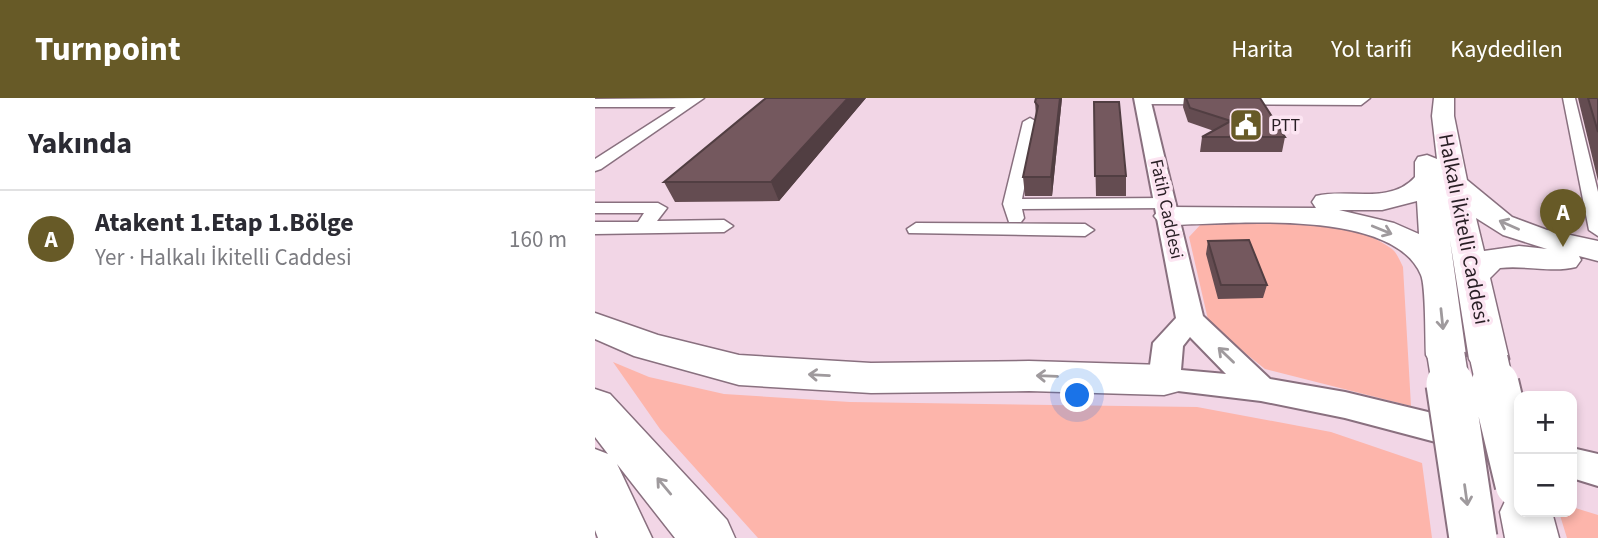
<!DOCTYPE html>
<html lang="tr">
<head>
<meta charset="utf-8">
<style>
	body { margin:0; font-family:"Source Sans 3",sans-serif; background:#f7f7f7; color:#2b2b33 }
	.controls { position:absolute; right:21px; bottom:21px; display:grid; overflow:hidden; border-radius:14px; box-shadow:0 4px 10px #0003 }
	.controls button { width:63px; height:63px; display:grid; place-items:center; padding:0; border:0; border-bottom:2px solid #e1e1e2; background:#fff; color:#2b2b33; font:35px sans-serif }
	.you { position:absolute; left:483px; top:298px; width:24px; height:24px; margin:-18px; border:5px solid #fff; border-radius:50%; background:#1a73e8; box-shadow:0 0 0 10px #1a73e833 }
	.badge { display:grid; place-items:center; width:46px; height:46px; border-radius:50%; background:#675a27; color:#fff; font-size:23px; font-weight:700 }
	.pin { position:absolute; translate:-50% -58px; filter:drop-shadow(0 2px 4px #0008) }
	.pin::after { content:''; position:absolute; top:37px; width:24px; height:21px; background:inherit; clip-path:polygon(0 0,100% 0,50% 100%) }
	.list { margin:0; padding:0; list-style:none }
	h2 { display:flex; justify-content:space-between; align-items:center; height:91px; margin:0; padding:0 28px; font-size:30px }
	h2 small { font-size:23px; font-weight:400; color:#7c7c81 }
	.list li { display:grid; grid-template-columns:46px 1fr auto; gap:21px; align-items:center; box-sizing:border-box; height:98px; padding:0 28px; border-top:2px solid #e1e1e2 }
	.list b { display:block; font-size:26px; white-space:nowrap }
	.list p { margin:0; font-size:23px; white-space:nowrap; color:#7c7c81 }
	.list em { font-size:23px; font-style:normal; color:#7c7c81 }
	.map { position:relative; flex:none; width:1003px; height:440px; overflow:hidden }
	header { display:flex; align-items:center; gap:42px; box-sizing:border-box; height:98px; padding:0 35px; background:#675a27; color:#fff }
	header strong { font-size:33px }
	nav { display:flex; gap:38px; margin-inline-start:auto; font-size:24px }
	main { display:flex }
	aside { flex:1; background:#fff }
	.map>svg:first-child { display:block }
	.green { fill:#fdb5ab }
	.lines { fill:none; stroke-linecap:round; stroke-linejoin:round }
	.minor-casing { stroke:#89707f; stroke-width:3 }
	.tertiary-casing { stroke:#89707f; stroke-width:4 }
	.primary-casing { stroke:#89707f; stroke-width:3 }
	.minor { fill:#fff; fill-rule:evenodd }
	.tertiary { fill:#fff; fill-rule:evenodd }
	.primary { fill:#fff; fill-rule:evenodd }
	.primary-bridge-far1-casing { stroke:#89707f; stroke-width:40; stroke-linecap:butt }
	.primary-bridge-casing { stroke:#89707f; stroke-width:51; stroke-linecap:butt }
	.primary-bridge-far1 { stroke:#fff; stroke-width:37 }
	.primary-bridge { stroke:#fff; stroke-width:47 }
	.wall { fill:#644c51 }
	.shaded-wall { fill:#513e42 }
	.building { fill:#74585e; stroke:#513e42; stroke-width:2 }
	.oneway { stroke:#9f9a9d }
	.labels { text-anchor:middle; stroke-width:7; stroke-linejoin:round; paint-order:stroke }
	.far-poi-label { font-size:18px; fill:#291f25; stroke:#fce5f2; text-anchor:start }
	.far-street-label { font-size:18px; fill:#291f25; stroke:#fce5f2 }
	.street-label { font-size:21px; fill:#291f25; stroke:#fce5f2 }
</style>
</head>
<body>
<header>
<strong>Turnpoint</strong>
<nav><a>Harita</a><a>Yol tarifi</a><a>Kaydedilen</a></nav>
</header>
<main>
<aside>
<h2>Yakında<small></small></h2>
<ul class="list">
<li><span class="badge">A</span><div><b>Atakent 1.Etap 1.Bölge</b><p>Yer · Halkalı İkitelli Caddesi</p></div><em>160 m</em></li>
</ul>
</aside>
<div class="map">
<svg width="1003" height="440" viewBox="0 0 1003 440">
	<rect width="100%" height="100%" fill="#f2d6e6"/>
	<path class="green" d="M608,124C665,125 750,115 797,151C802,155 805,163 808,169L816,308L670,271L614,226L594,139Z
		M18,264L54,279L129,296L255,304L602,309L736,334L827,365L837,440H163L65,331Z
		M977,409L1003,417V440H972L964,414H977Z"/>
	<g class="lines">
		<defs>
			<path id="minor" d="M109,0L6,71L0,73V61L81,9H0V1Z
				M542,0H775L766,7L547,6L543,5Z
				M968,0H980L1003,94V138L994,132Z
				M435,20L442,24L427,101L571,100L580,105L571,110L427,111L429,120L426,124H414L408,106L428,24Z
				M0,105H63L72,110L62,123L129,122L138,128L129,134L0,136V124H43L49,115H0Z
				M321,125L490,126L499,132L490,138L314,135L312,131Z"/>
			<path id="tertiary" d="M539,0H555L608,218L675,281L750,294L924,336V366L750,320L666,303L558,290L553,282L558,245L581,220ZM595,239L631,276L586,272L588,248Z
				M977,350L1003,356V388L977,380Z"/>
			<path id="primary" d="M839,0H859V18L872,82L917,119L952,132L1003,143V163L984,158L986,162L981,169C957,175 930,167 905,170L895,180L914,261L908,271L894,275L880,271L874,261L855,142L871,257L865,267L851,271L837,267L831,257C830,241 831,188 826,177C798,109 634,126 574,127L564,124L559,118L564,112L574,109L721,110L717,104L721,98C753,90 795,107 820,79V64L823,59L832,57L842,61L837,18ZM822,103L824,136L799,125L744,112H787ZM881,120L908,137L952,151L924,148L889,153Z
				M0,215L63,237L144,257L276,265L434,263L569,267L584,271L590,282L584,293L569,297L434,293L276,295L144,287L39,258L0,241Z
				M0,291L15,296L132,422L140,440H80L22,366L57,440H3L0,432V351L13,356L0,339Z
				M924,393V414H957L964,440H910L905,414L913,397Z"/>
		</defs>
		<use href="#minor" class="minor-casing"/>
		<use href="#tertiary" class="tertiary-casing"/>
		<use href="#primary" class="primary-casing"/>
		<use href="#minor" class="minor"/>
		<use href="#tertiary" class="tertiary"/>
		<use href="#primary" class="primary"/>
		<defs>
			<path id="primary-bridge-far1" d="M851,257L856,288
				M894,261L900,288"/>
			<path id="primary-bridge" d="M855,286L878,440
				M900,286L924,386"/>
		</defs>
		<use href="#primary-bridge-far1" class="primary-bridge-far1-casing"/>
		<use href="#primary-bridge" class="primary-bridge-casing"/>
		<use href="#primary-bridge-far1" class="primary-bridge-far1"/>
		<use href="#primary-bridge" class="primary-bridge"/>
	</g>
	<path class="wall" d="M171,0H271L184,103L80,104L69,84Z
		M467,0L457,98H430L428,79L441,18L440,4Z
		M589,0H665L690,39L687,54H605L607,39L619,33L593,24L588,9Z
		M983,0H1003V83Z
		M499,4L531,78V98H501Z
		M613,143L672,187L668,200L623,201L611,156Z"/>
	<path class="shaded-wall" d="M253,0H271L184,103L176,84Z
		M465,0H467L457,98L456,79Z"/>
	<path class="building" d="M171,0H253L176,84H69Z
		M441,0H465L456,79H428L443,8L440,4Z
		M591,0H665L690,39H607L636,23L595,10Z
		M993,0H1003V34Z
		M499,4H524L531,78H500Z
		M654,142L672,187H626L613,143Z"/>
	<defs><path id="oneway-shaft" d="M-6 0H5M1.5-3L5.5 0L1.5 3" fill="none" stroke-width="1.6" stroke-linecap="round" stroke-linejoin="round" transform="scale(1.75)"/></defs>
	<g class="oneway">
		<use href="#oneway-shaft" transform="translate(914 127) rotate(-156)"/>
		<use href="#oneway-shaft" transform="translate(787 132) rotate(22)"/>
		<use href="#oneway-shaft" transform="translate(847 221) rotate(84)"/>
		<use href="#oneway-shaft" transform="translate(631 257) rotate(-136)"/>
		<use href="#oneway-shaft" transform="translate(224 277) rotate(-177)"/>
		<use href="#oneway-shaft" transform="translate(452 278) rotate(-178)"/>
		<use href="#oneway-shaft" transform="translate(69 388) rotate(-130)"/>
		<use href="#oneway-shaft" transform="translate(871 397) rotate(82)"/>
	</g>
	<defs>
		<symbol id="civic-square" viewBox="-11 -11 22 22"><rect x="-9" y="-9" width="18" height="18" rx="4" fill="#675a27" stroke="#fce5f2"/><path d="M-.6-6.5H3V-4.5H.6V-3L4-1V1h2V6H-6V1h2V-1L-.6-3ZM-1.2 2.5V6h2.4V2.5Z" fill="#fff"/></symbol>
	</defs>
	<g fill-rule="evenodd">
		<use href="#civic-square" x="632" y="8" width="38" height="38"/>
	</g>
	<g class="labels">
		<g class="far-poi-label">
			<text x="676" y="33">PTT</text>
		</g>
		<g class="far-street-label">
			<text transform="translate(572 111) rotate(78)" y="6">Fatih Caddesi</text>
		</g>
		<g class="street-label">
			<text transform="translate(869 131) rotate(79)" y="7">Halkalı İkitelli Caddesi</text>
		</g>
	</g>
</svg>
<div class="controls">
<button>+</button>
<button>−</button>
</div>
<div class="you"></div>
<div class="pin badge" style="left:968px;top:149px">A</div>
</div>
</main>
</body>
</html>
